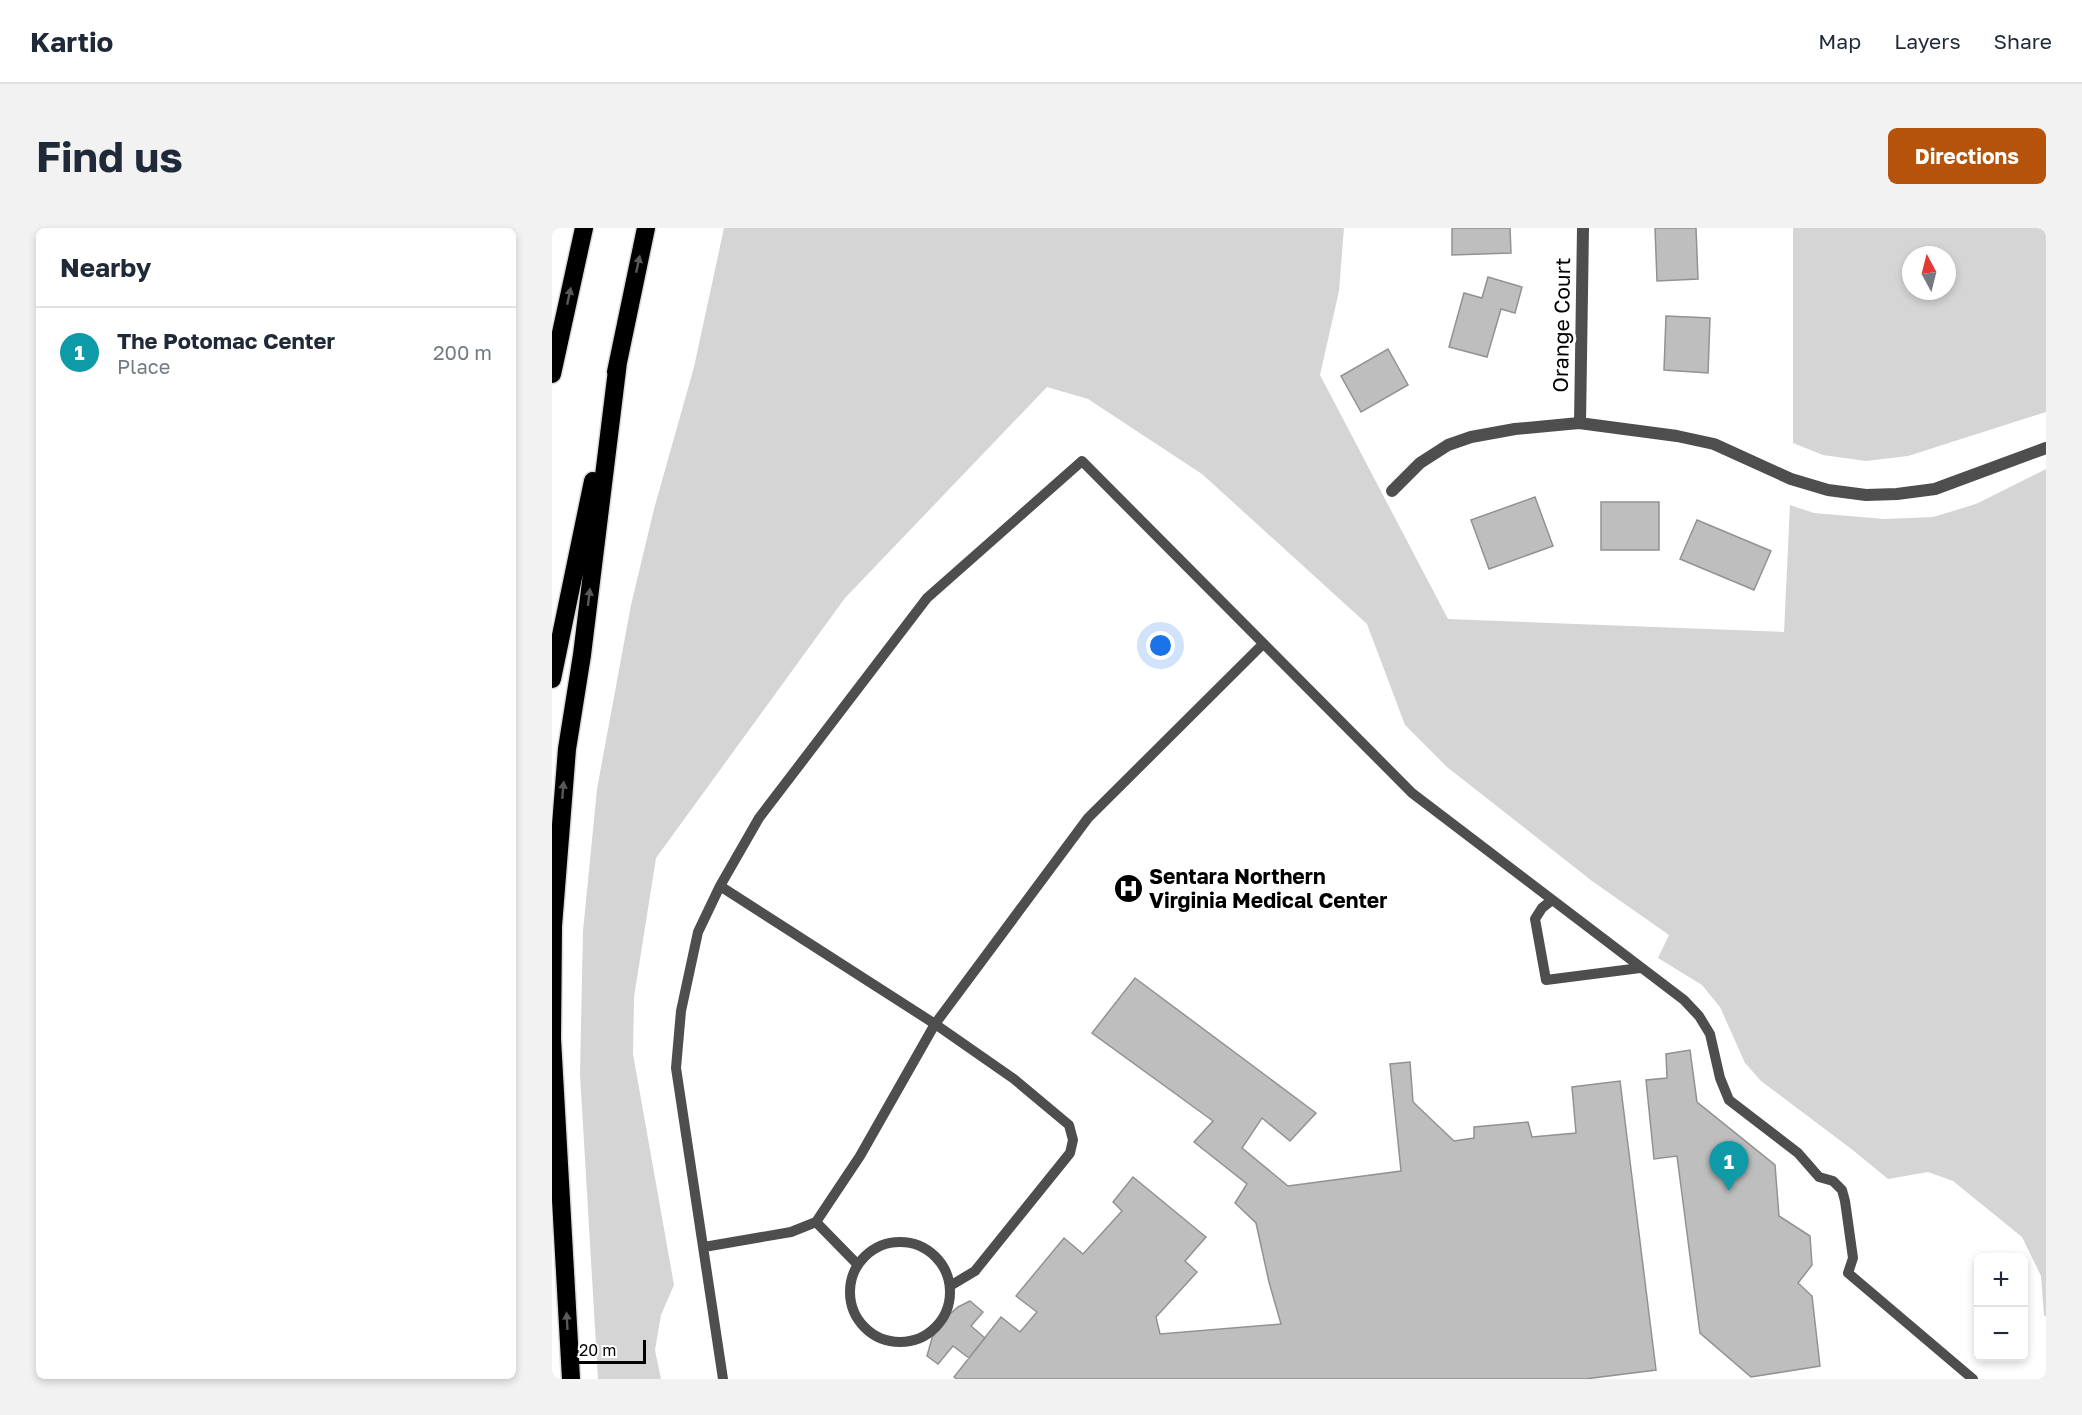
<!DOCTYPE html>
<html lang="en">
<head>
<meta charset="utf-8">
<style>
	body { margin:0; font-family:"Golos Text",sans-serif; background:#f2f2f3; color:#1f2937 }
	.controls { position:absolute; right:18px; bottom:18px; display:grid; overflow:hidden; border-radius:9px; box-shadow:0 3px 9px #0003 }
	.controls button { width:54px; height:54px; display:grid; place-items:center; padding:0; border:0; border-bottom:2px solid #e0e1e3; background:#fff; color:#1f2937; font:30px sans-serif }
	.compass { position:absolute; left:1350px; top:18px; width:54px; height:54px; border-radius:50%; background:#fff; box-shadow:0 3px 9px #0003; rotate:353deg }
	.scale { position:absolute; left:18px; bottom:15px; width:76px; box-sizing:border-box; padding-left:6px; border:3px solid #000; border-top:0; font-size:16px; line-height:21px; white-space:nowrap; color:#000; -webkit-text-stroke:4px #fff; paint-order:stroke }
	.you { position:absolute; left:609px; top:418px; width:21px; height:21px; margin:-15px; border:4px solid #fff; border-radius:50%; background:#1a73e8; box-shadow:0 0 0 9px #1a73e833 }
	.badge { display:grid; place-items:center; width:39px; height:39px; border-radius:50%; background:#b45309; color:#fff; font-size:20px; font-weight:700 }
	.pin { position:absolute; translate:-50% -50px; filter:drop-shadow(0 2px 3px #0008) }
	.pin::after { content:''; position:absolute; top:32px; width:21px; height:18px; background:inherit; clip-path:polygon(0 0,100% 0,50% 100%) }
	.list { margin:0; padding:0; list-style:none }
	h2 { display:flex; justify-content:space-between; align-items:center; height:78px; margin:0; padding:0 24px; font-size:26px }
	h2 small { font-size:20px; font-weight:400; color:#747a83 }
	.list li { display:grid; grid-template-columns:39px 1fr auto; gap:18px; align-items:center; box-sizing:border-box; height:90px; padding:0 24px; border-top:2px solid #e0e1e3 }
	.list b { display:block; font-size:22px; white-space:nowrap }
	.list p { margin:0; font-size:20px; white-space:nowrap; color:#747a83 }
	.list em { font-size:20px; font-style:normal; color:#747a83 }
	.map { position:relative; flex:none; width:1494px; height:1151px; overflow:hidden; border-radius:9px }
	header { display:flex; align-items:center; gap:36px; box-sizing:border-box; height:84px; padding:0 30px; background:#fff; border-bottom:2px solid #e0e1e3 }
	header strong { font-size:28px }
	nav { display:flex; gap:33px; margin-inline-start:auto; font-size:21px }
	.intro { display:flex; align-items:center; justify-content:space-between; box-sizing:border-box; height:144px; padding:0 36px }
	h1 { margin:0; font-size:42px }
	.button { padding:15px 27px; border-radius:9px; background:#b45309; color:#fff; font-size:21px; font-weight:700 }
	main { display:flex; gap:36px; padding:0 36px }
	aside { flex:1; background:#fff; border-radius:9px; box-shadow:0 3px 9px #0003 }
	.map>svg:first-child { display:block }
	.green { fill:#d5d5d5; fill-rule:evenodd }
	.building { fill:#bebebe; stroke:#929292; stroke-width:1.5 }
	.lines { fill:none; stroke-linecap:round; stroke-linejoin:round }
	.motorway-casing { stroke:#dbdbdb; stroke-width:21 }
	.service { stroke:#4e4e4e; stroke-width:10 }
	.minor { stroke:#4e4e4e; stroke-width:12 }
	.motorway { stroke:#000; stroke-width:18 }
	.oneway { fill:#595959 }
	.labels { text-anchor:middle; stroke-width:6; stroke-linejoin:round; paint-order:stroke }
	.street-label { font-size:21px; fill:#000; stroke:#fff }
	.poi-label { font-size:21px; font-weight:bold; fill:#000; stroke:#fff; text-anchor:start }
</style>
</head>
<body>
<header>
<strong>Kartio</strong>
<nav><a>Map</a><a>Layers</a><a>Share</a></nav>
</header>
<div class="intro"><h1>Find us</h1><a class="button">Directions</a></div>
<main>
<aside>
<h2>Nearby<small></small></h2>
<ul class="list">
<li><span class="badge" style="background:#0f9aa8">1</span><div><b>The Potomac Center</b><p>Place</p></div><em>200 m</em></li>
</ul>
</aside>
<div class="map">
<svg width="1494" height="1151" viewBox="0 0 1494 1151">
	<rect width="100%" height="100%" fill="#fff"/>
	<path class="green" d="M172,0H792L787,63L768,147L896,391L1232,404L1238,277L1262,285L1332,291L1381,289L1424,276L1494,241V1089L1492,1087L1489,1048L1470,1009L1401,953L1376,944L1336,951L1302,923L1209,853L1193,835L1168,779L1150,757L1106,730L1117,707L1040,653L895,539L853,497L815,396L650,246L536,171L495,159L293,370L104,630L82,769L81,826L122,1057L109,1087L103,1122L109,1151H46L28,846L31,703L45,561L79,377L102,281L142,139Z
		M1241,0H1494V184L1356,228L1314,233L1271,227L1241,215ZM1359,27H1395V63H1359Z"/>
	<path class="building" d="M900,0H958L959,25L900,27Z
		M1103,0H1144L1146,51L1105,53Z
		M936,49L970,59L963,85L949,81L935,129L897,119L912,65L930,70Z
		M1114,88L1158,90L1156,145L1112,142Z
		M836,121L856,157L809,184L789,148Z
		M983,269L1001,318L937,341L919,292Z
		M1049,274H1107V322H1049Z
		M1145,292L1219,323L1202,362L1128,331Z
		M583,750L764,885L738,913L710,890L690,920L736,958L849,943L838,836L858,834L861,874L902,913L922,910V899L976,894L980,909L1024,905L1020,859L1068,853L1104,1142L1033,1151H405L402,1149L449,1089L468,1104L485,1084L464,1068L512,1010L531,1026L570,983L561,974L581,949L654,1009L633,1033L645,1044L604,1089L608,1106L729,1096L717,1054L704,995L683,975L695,956L642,914L661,893L540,805Z
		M1138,822L1145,874L1223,937L1227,988L1258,1008L1260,1037L1246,1055L1260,1068L1268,1138L1199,1149L1148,1105L1125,928L1102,931L1094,852L1115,850L1114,826Z
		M418,1073L431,1084L419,1098L433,1110L417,1130L401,1118L386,1136L375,1128L380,1110L392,1091L406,1079Z"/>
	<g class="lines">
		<defs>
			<path id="motorway" d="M64,144L94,0
				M0,146L32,0
				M0,451L41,253
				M19,1151L0,811L1,698L15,521L30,427L66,134"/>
		</defs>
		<use href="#motorway" class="motorway-casing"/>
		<path class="service" d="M168,658L383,796L462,851L517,897L521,912L518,925L423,1043L398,1058
			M1000,672L990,680L983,691L994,752L1088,740
			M264,994L306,1037
			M298 1064a50 50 0 1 1 100 0a50 50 0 1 1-100 0Z
			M152,1019L239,1004L264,994L308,928L383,796L536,590L711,416
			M171,1151L124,840L129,783L146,704L168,658L207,590L375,370L530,233L860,565L1132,772L1147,788L1158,806L1168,850L1177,872L1246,925L1267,949L1281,953L1290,962L1293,973L1301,1030L1296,1045L1421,1151"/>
		<path class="minor" d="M1028,195L1031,0
			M840,263L868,235L896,217L919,209L963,201L1027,195L1125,208L1162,216L1239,251L1276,262L1314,267L1345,266L1383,261L1494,220"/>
		<use href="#motorway" class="motorway"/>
	</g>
	<defs><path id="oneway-solid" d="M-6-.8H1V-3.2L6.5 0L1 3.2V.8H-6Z" transform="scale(1.5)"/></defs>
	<g class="oneway">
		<use href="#oneway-solid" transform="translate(86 36) rotate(-78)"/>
		<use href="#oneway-solid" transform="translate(17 68) rotate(-78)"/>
		<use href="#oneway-solid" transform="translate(37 369) rotate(-83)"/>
		<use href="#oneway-solid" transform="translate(11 562) rotate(-85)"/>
		<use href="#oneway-solid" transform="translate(15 1093) rotate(-93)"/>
	</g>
	<defs>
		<symbol id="hospital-disc" viewBox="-11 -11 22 22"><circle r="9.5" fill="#000" stroke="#fff"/><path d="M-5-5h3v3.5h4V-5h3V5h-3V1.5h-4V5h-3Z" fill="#fff"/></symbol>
	</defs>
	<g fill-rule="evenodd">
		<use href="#hospital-disc" x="560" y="644" width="33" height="33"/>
	</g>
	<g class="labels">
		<g class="street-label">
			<text transform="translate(1010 97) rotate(-89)" y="7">Orange Court</text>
		</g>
		<g class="poi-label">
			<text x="597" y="656">Sentara Northern<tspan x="597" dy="24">Virginia Medical Center</tspan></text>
		</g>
	</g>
</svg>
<div class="controls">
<button>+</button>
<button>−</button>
</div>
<svg class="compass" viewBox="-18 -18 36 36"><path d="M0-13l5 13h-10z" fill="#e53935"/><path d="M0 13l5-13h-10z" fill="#747a83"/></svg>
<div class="scale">20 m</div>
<div class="you"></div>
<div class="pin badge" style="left:1177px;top:963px;background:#0f9aa8">1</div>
</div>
</main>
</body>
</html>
